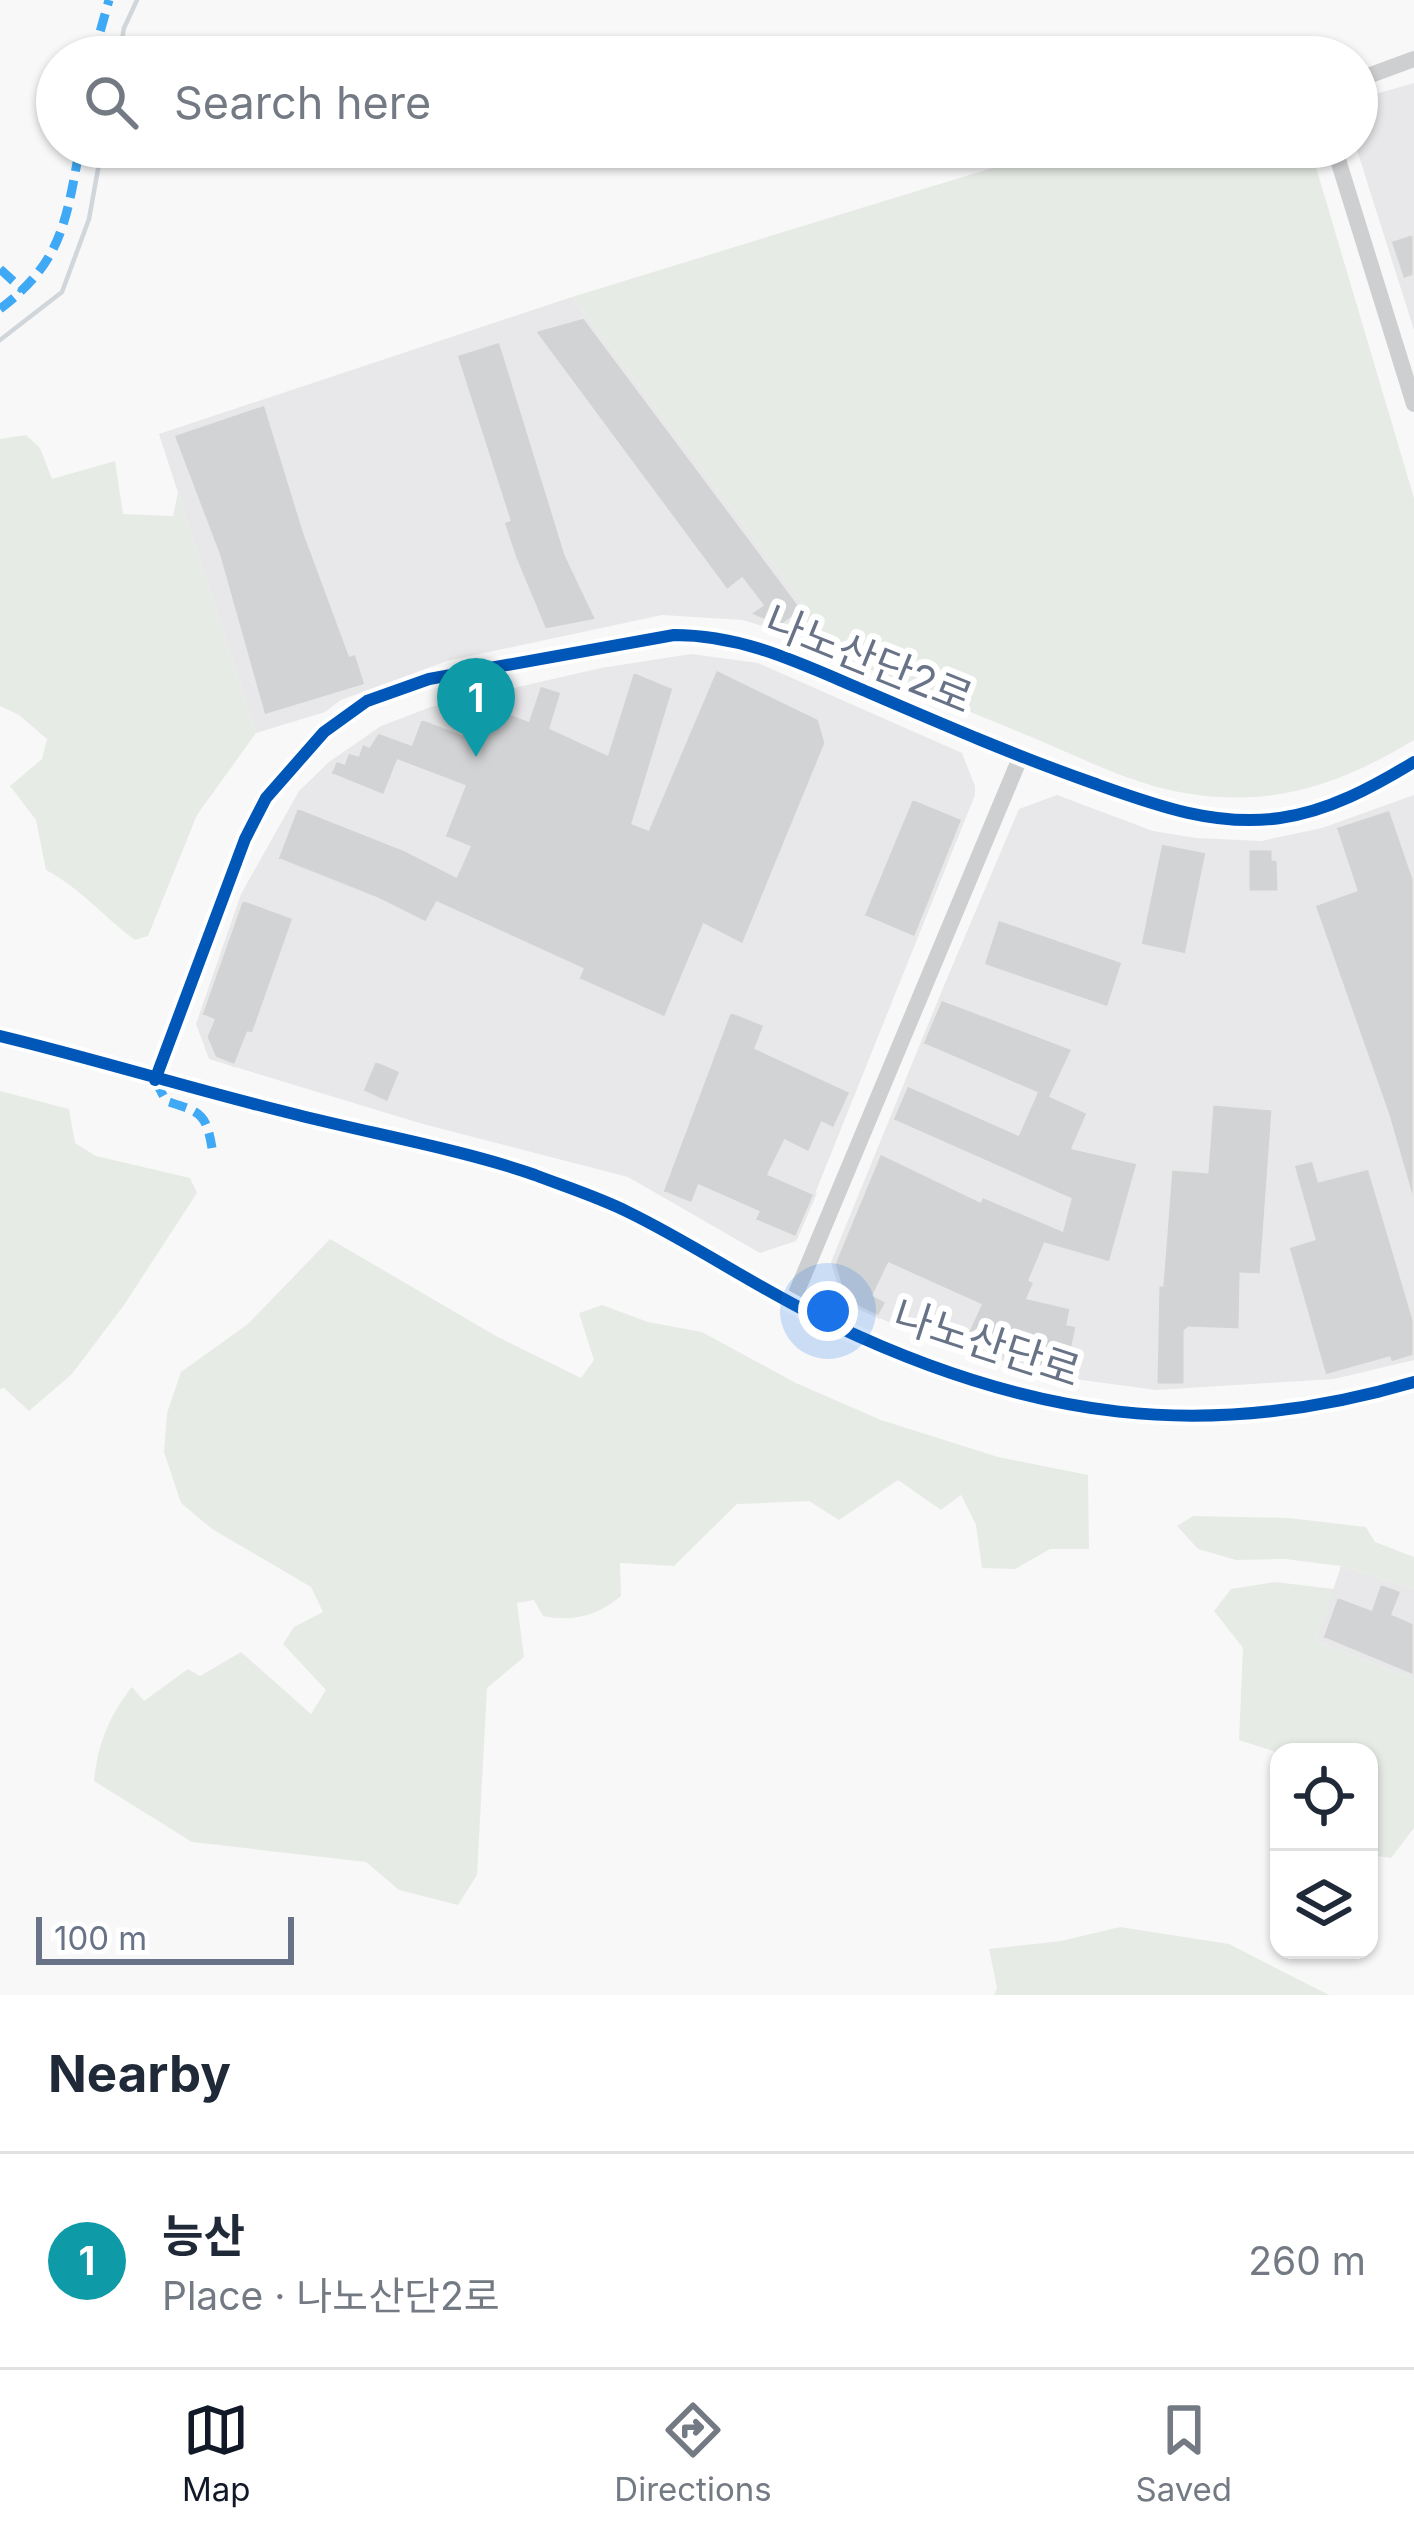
<!DOCTYPE html>
<html lang="en">
<head>
<meta charset="utf-8">
<style>
	body { margin:0; font-family:Inter,"Noto Sans KR",sans-serif; background:#f6f6f7; color:#1f2937 }
	.controls { position:absolute; right:36px; bottom:36px; display:grid; overflow:hidden; border-radius:24px; box-shadow:0 3px 9px #0004 }
	.controls button { width:108px; height:108px; display:grid; place-items:center; padding:0; border:0; border-bottom:3px solid #e0e1e3; background:#fff; color:#1f2937; font:60px sans-serif }
	.scale { position:absolute; left:36px; bottom:30px; width:258px; box-sizing:border-box; padding-left:12px; border:6px solid #687387; border-top:0; font-size:33px; line-height:42px; white-space:nowrap; color:#687387; -webkit-text-stroke:9px #fff; paint-order:stroke }
	.you { position:absolute; left:828px; top:1311px; width:42px; height:42px; margin:-30px; border:9px solid #fff; border-radius:50%; background:#1a73e8; box-shadow:0 0 0 18px #1a73e833 }
	.badge { display:grid; place-items:center; width:78px; height:78px; border-radius:50%; background:#111827; color:#fff; font-size:39px; font-weight:700 }
	.pin { position:absolute; translate:-50% -99px; filter:drop-shadow(0 3px 6px #0008) }
	.pin::after { content:''; position:absolute; top:63px; width:42px; height:36px; background:inherit; clip-path:polygon(0 0,100% 0,50% 100%) }
	.list { margin:0; padding:0; list-style:none }
	h2 { display:flex; justify-content:space-between; align-items:center; height:156px; margin:0; padding:0 48px; font-size:51px }
	h2 small { font-size:39px; font-weight:400; color:#747a83 }
	.list li { display:grid; grid-template-columns:78px 1fr auto; gap:36px; align-items:center; box-sizing:border-box; height:216px; padding:0 48px; border-top:3px solid #e0e1e3 }
	.list b { display:block; font-size:45px; white-space:nowrap }
	.list p { margin:0; font-size:39px; white-space:nowrap; color:#747a83 }
	.list em { font-size:39px; font-style:normal; color:#747a83 }
	.icon { flex:none; width:66px; height:66px; fill:none; stroke:currentColor; stroke-width:2; stroke-linecap:round; stroke-linejoin:round }
	.map { position:relative; flex:none; width:1414px; height:1995px; overflow:hidden }
	.search { position:absolute; background:#fff; box-shadow:0 3px 9px #0004; left:36px; right:36px; top:36px; height:132px; display:flex; align-items:center; gap:30px; box-sizing:border-box; padding:0 42px; border-radius:66px; color:#747a83; font-size:45px }
	.sheet { height:372px; background:#fff }
	nav { display:flex; justify-content:space-around; align-items:center; box-sizing:border-box; height:168px; border-top:3px solid #e0e1e3; background:#fff; font-size:33px; color:#747a83 }
	nav a { display:grid; justify-items:center; gap:6px }
	nav .on { color:#111827 }
	.map>svg:first-child { display:block }
	.built { fill:#e8e8ea }
	.green { fill:#e7ebe6 }
	.lines { fill:none; stroke-linecap:round; stroke-linejoin:round }
	.stream { stroke:#d1d6db; stroke-width:4.5 }
	.building { fill:#d2d3d4; stroke:#e8e8e8; stroke-width:3 }
	.minor { stroke:#cecfd1; stroke-width:16 }
	.quiet { stroke:#3fa9f5; stroke-width:9; stroke-dasharray:18 9; stroke-linecap:butt }
	.cycleway-casing { stroke:#fff; stroke-width:20 }
	.cycleway { stroke:#0057b8; stroke-width:12 }
	.labels { text-anchor:middle; stroke-width:12; stroke-linejoin:round; paint-order:stroke }
	.street-label { font-size:42px; fill:#687387; stroke:#fff }
</style>
</head>
<body>
<div class="map">
<svg width="1414" height="1995" viewBox="0 0 1414 1995">
	<rect width="100%" height="100%" fill="#f8f8f8"/>
	<path class="built" d="M1414,83V330L1356,147L1357,121L1372,95Z
		M572,297L808,611L797,637L743,620L662,615L447,661L341,700L325,712L256,733L159,434Z
		M691,654L758,663L962,753L975,786V795L796,1241L760,1253L628,1177L423,1124L209,1059L196,1024L241,894L299,791L329,762L381,726L431,707L601,668Z
		M1057,795L1153,831L1196,838L1261,841L1322,828L1414,795V1360L1334,1379L1156,1390L1067,1378L976,1354L937,1342L843,1303L831,1262L943,988L1019,809Z
		M1341,1566L1414,1589V1679L1316,1641Z"/>
	<path class="green" d="M1060,147H1310L1414,498V740C1338,786 1268,809 1179,792C1125,782 1074,754 1024,734C948,703 872,671 797,637L808,611L572,297Z
		M26,435L40,448L52,479L115,461L123,514L173,516L178,492L256,733L197,815L148,936L135,940C104,917 80,888 46,870L36,820L10,786L42,759L47,739L19,715L0,706V439Z
		M0,1091L69,1109L75,1143L96,1156L190,1178L197,1193L124,1305L72,1374L29,1411L4,1388L0,1389Z
		M330,1239L496,1336L581,1378L594,1360L579,1313L602,1305L648,1322L702,1332L796,1383L881,1420L998,1457L1088,1475L1089,1549H1050L1015,1569L982,1568L976,1525L961,1495L941,1510L898,1480L839,1520L809,1501L737,1504L674,1566L620,1563L621,1596C598,1616 572,1622 543,1616L534,1600L517,1603L524,1657L487,1688L477,1875L458,1905L399,1890L366,1862L192,1842L94,1781C98,1743 109,1716 132,1687L144,1701L188,1669L200,1676L241,1652L311,1714L326,1690L283,1644L294,1627L323,1612L311,1587L212,1529L181,1503L164,1452L167,1413L181,1372L248,1324Z
		M1193,1516L1289,1518L1366,1527L1375,1542L1414,1557V1589L1341,1566L1285,1559L1236,1560L1198,1549L1177,1526Z
		M1275,1582L1334,1589L1316,1641L1414,1679V1828L1391,1858L1369,1855V1752L1279,1753L1239,1740L1243,1648L1214,1611L1231,1589Z
		M1120,1927L1229,1944L1329,1995H994L997,1988L989,1949L1061,1941Z"/>
	<g class="lines">
		<path class="stream" d="M119,57L124,28L137,0
			M0,340L62,292L89,219L102,147"/>
	</g>
	<path class="building" d="M1414,233V276L1403,280L1390,241Z
		M584,317L803,610L780,627L749,614L762,605L742,579L727,591L534,331Z
		M500,341L566,555L597,620L545,630L515,558L503,522L509,520L456,355Z
		M265,404L304,531L350,655L356,653L366,685L264,716L219,556L173,435Z
		M716,669L819,719L826,743L743,945L704,925L665,1018L578,979L582,969L437,903L426,923L378,899L277,859L297,807L403,849L456,876L469,847L444,837L464,786L398,761L384,796L330,774L336,760L344,763L348,752L358,755L362,743L369,746L378,732L411,744L421,718L471,737L484,703L528,720L540,685L562,692L551,728L607,754L633,671L674,688L633,823L648,829Z
		M912,798L963,819L915,938L863,916Z
		M1390,809L1414,879V1195H1411L1388,1115L1314,905L1356,890L1335,827Z
		M1161,843L1207,852L1186,955L1140,945Z
		M1248,849H1273V859L1278,860L1279,892H1248Z
		M242,899L294,918L253,1034L248,1033L235,1066L215,1058L206,1037L213,1020L201,1015Z
		M998,919L1123,962L1108,1008L983,965Z
		M941,999L1073,1049L1051,1096L1088,1113L1073,1148L1138,1163L1110,1263L1045,1244L1030,1280L1035,1282L1028,1298L1071,1308L1068,1324L1077,1326L1067,1375L1006,1355L1005,1358L964,1340L980,1305L889,1264L874,1295L887,1302L879,1317L845,1301L834,1264L880,1153L980,1201L982,1196L1062,1230L1070,1199L892,1120L907,1085L1018,1134L1036,1093L922,1044Z
		M730,1011L765,1025L756,1048L851,1092L834,1129L822,1123L809,1153L785,1141L769,1174L815,1194L796,1238L754,1220L758,1212L699,1186L692,1204L662,1192Z
		M375,1060L401,1071L388,1103L362,1091Z
		M1212,1104L1273,1109L1261,1275L1241,1274L1240,1330L1189,1328L1185,1331V1385H1156L1158,1285H1162L1171,1169L1207,1172Z
		M1313,1160L1319,1181L1369,1168L1414,1320V1356L1391,1363L1389,1358L1325,1376L1288,1247L1314,1239L1293,1165Z
		M1380,1583L1402,1591L1393,1614L1414,1623V1676L1322,1638L1337,1596L1371,1609Z"/>
	<g class="lines">
		<path class="minor" d="M1357,80L1414,59
			M1334,147L1414,404
			M0,1036C100,1060 198,1091 298,1115C373,1134 464,1150 535,1175C566,1187 598,1197 628,1212C698,1246 763,1292 834,1325C1030,1418 1204,1444 1414,1382
			M155,1080L245,839L266,798L324,732L367,701L429,679L674,635C741,635 795,661 856,687C935,721 1013,755 1093,783C1155,805 1214,827 1280,818C1329,811 1373,787 1414,762
			M792,1303L1020,758"/>
		<path class="quiet" d="M93,57L109,0
			M0,269L23,290
			M0,309C63,261 66,220 80,147
			M155,1080L166,1101C200,1112 206,1112 212,1148"/>
		<defs>
			<path id="cycleway" d="M0,1036C100,1060 198,1091 298,1115C373,1134 464,1150 535,1175C566,1187 598,1197 628,1212C698,1246 763,1292 834,1325C1030,1418 1204,1444 1414,1382
				M155,1080L245,839L266,798L324,732L367,701L429,679L674,635C741,635 795,661 856,687C935,721 1013,755 1093,783C1155,805 1214,827 1280,818C1329,811 1373,787 1414,762"/>
		</defs>
		<use href="#cycleway" class="cycleway-casing"/>
		<use href="#cycleway" class="cycleway"/>
	</g>
	<g class="labels">
		<g class="street-label">
			<text transform="translate(869 659) rotate(22)" y="15">나노산단2로</text>
			<text transform="translate(987 1343) rotate(18)" y="15">나노산단로</text>
		</g>
	</g>
</svg>
<div class="controls">
<button><svg class="icon" aria-label="locate" viewBox="0 0 24 24"><circle cx="12" cy="12" r="6"/><path d="M12 2v4M12 18v4M2 12h4M18 12h4"/></svg></button>
<button><svg class="icon" aria-label="layers" viewBox="0 0 24 24"><path d="M12 4l9 5-9 5-9-5zM3 14l9 5 9-5"/></svg></button>
</div>
<div class="scale">100 m</div>
<div class="you"></div>
<div class="pin badge" style="left:476px;top:757px;background:#0f9aa8">1</div>
<div class="search"><svg class="icon" aria-label="search" viewBox="0 0 24 24"><circle cx="10" cy="10" r="6"/><path d="M15 15l6 6"/></svg>Search here</div>
</div>
<section class="sheet">
<h2>Nearby<small></small></h2>
<ul class="list">
<li><span class="badge" style="background:#0f9aa8">1</span><div><b>능산</b><p>Place · 나노산단2로</p></div><em>260 m</em></li>
</ul>
</section>
<nav>
<a class="on"><svg class="icon" aria-label="map" viewBox="0 0 24 24"><path d="M3 6l6-2 6 2 6-2v14l-6 2-6-2-6 2zM9 4v14M15 6v14"/></svg>Map</a>
<a><svg class="icon" aria-label="directions" viewBox="0 0 24 24"><path d="M12 3l9 9-9 9-9-9zM9 14v-3h6M13 9l2 2-2 2"/></svg>Directions</a>
<a><svg class="icon" aria-label="saved" viewBox="0 0 24 24"><path d="M7 4h10v16l-5-4-5 4z"/></svg>Saved</a>
</nav>
</body>
</html>
